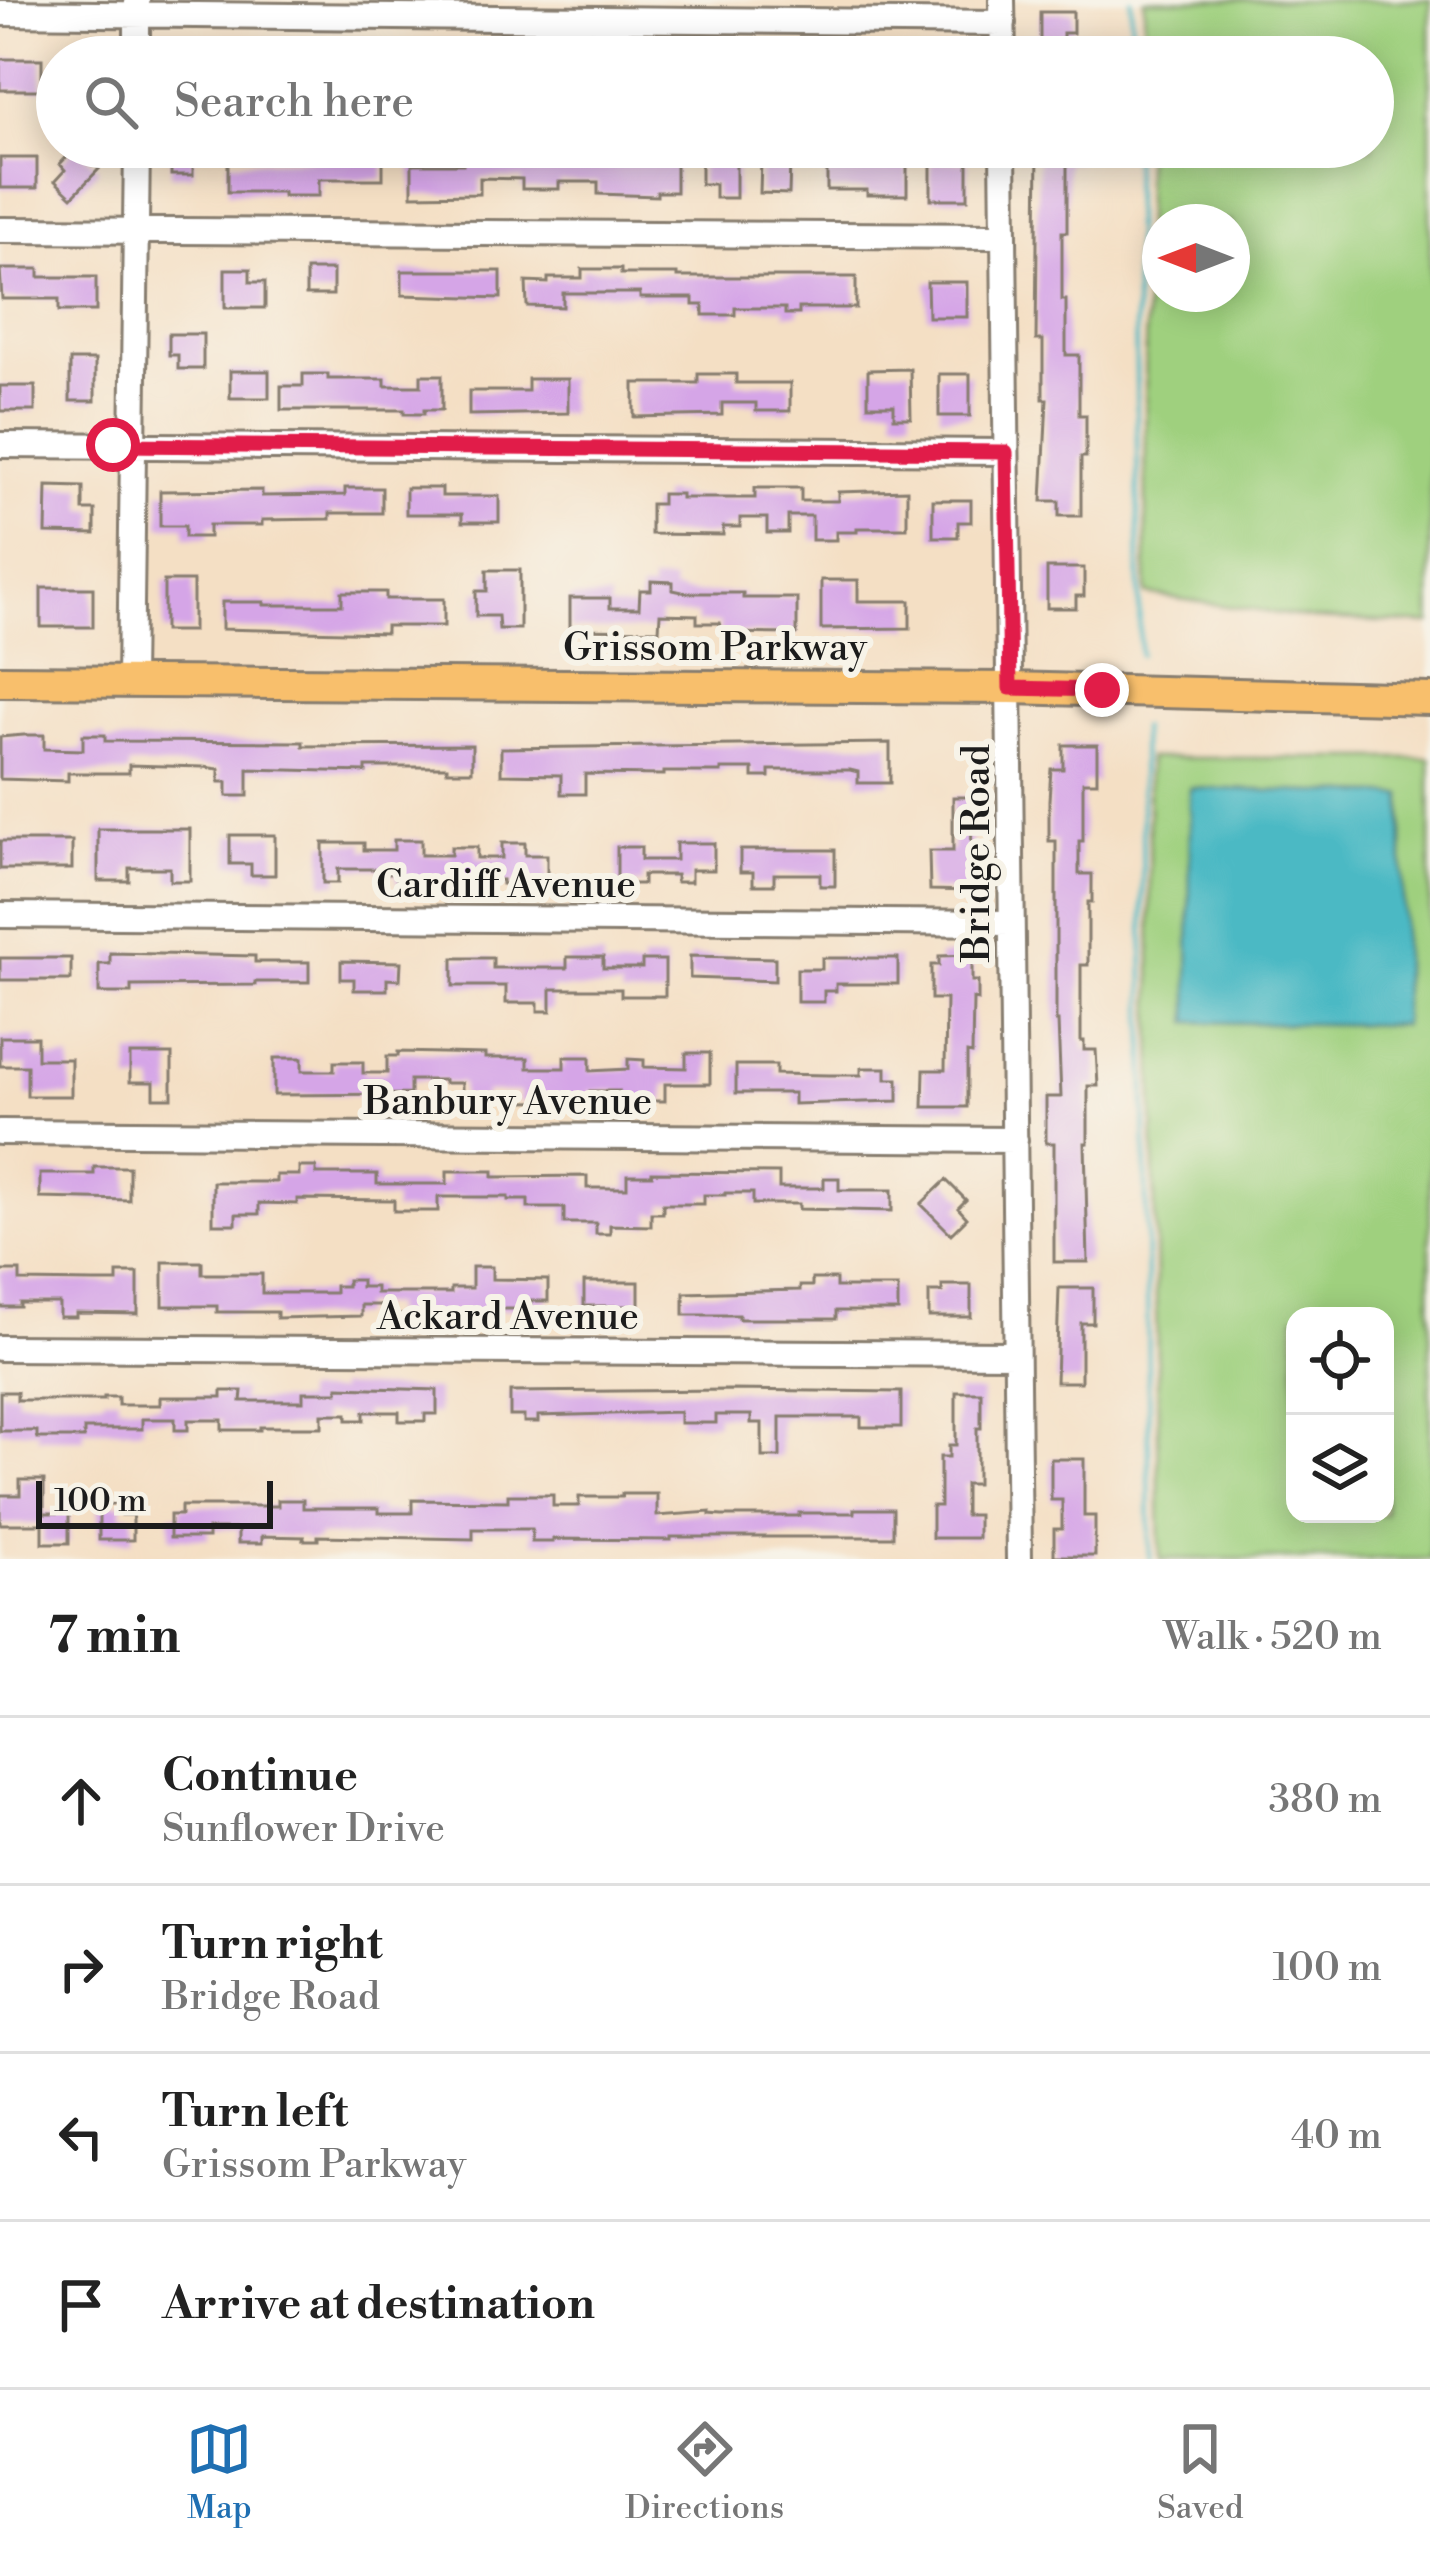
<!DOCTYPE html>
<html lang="en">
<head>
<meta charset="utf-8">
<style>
	body { margin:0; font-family:"Libre Bodoni",serif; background:#f2f2f2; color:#222 }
	.controls { position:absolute; right:36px; bottom:36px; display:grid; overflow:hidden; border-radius:24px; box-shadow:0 6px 30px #0003 }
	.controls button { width:108px; height:108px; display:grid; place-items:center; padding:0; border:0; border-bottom:3px solid #e0e0e0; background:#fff; color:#222; font:60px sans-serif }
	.compass { position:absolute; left:1142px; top:204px; width:108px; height:108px; border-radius:50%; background:#fff; box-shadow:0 6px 30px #0003; rotate:270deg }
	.scale { position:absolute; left:36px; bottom:30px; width:237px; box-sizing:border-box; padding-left:12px; border:6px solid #1c1c1c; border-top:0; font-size:33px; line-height:42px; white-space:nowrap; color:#1c1c1c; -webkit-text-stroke:9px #f7f3e8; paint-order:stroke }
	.stop { position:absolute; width:36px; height:36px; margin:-27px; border:9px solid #e11d48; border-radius:50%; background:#fff }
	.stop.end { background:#e11d48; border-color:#fff; box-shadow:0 3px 12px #0008 }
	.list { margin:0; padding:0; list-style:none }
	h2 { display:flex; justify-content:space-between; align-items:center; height:156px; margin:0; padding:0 48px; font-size:51px }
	h2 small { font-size:39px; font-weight:400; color:#767676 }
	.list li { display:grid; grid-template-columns:78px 1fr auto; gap:36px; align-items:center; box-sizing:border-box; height:168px; padding:0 48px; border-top:3px solid #e0e0e0 }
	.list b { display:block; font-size:45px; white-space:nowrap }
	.list p { margin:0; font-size:39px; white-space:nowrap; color:#767676 }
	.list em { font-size:39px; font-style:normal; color:#767676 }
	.icon { flex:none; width:66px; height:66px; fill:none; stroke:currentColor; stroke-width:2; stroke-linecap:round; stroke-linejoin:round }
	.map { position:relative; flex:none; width:1430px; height:1559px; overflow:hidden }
	.search { position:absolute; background:#fff; box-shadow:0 6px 30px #0003; left:36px; right:36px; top:36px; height:132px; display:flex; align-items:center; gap:30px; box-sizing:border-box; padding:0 42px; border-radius:66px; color:#767676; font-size:45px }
	.sheet { height:828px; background:#fff }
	nav { display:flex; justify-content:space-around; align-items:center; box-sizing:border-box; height:168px; border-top:3px solid #e0e0e0; background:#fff; font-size:33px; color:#767676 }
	nav a { display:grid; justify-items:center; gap:6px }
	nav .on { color:#1f6fb2 }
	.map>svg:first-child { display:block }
	.green { fill:#9fd07e; stroke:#5e764d; stroke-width:3; fill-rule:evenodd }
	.water { fill:#4bb9c4; stroke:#346a70; stroke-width:3 }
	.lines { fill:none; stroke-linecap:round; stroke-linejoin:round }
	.stream { stroke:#4bb9c4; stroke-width:4.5 }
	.building { fill:#d5a5e7 }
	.minor-casing { stroke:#887e70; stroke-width:30 }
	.major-casing { stroke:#887e70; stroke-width:36 }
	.minor { stroke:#fff; stroke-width:24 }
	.major { stroke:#f8bf6c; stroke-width:30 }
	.route { stroke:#e11d48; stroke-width:15 }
	.labels { text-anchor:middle; stroke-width:12; stroke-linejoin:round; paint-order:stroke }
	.street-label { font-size:39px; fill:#1c1c1c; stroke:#f7f3e8 }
</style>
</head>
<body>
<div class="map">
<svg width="1430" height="1559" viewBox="0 0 1430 1559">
	<rect width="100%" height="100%" fill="#f7f3e8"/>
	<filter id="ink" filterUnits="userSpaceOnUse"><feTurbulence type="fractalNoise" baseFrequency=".00833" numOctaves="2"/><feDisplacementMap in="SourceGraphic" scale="24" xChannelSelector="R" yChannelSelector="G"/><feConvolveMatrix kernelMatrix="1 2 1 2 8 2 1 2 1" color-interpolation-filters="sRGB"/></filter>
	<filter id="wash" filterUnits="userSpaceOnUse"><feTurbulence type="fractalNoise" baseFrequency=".004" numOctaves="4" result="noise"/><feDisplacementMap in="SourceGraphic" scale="48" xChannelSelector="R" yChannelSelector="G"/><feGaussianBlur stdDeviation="2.7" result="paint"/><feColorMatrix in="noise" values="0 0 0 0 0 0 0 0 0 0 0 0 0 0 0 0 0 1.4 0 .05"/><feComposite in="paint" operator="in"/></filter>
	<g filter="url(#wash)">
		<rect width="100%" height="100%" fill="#f4dfc4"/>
		<path class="green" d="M1144,0H1430V624L1314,619L1146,594L1145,147H1373V57H1145ZM1232,222V294H1160V222Z
			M1148,758H1430V1559H1160ZM1295,1316H1385V1514H1295Z"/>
		<path class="water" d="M1190,788L1403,795V1025L1189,1022Z"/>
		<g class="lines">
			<path class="stream" d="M1131,0L1132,57
				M1133,147L1140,655
				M1141,727L1150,1559"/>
		</g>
		<g id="blocks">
			<path class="building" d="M1040,12H1073V33H1063V45H1040Z
				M0,59H42V90H0Z
				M76,147L99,169L72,197L55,181L65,170L60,164Z
				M171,147H193V175H171Z
				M342,147H383V179H319V196H283V192H228V162L342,159Z
				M1038,147H1078V162H1067V232H1062V300H1066V355H1079V415H1086V457H1081V516H1059V501H1042L1047,399H1043V340H1036Z
				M463,150L503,151V156H615V159H676V192H657V196L598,194V182H559V189H522V179L480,178V194L412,195V164H463Z
				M0,158H37V188H0Z
				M761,159H790L789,194L760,193Z
				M701,161H736V198H715V184H701Z
				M827,161L907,164V195H867V190H827Z
				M931,162H968V199H931Z
				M0,269H39V277H96V311H59V299H2Z
				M225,269H250V282H265V308H225Z
				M582,269H621V274H677V277H856V308H799V314H785V308H735V315H703V305H693V298H640V293H563V307L527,306L526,282L548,283V278H582Z
				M306,270H333V295H306Z
				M402,271H501V298L402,295Z
				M927,282H967V317H928Z
				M169,334H203V369H178V355H169Z
				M70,360H95V401H70Z
				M910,369L911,418H894V405H868V370Z
				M230,371H269V398H230Z
				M303,374H328V379H385V386H421V375H442V410H424V414H404V410H281V386H303Z
				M698,374H736V383H790V411H756V403H722V415L634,417V383H698Z
				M939,374H970V416H939Z
				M528,379H568V413L469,415V391H528Z
				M0,386H35V411H0Z
				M47,486L83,487V510H95V534L46,533Z
				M345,488H382V513H330V519L262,520V525H209V537H185V526H160V491L262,490V496L345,495Z
				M406,488H442V496H499V522H462V514H406Z
				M755,488H801V501H838V492L907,490V528H857V532H836V540H812V516H788V533H767V518H740V527H723V535L651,534V504H662V494H681V498H755Z
				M933,500H971V522H958V537H933Z
				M1047,568H1084V596H1076V608H1047Z
				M487,570H520V629H499L498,616H476V591H487Z
				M821,580H858V601H910V628L821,629Z
				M164,581H193V631H164Z
				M651,581L673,582V590L687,593H743V598H797V634L720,633V623H697V615L660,614L659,630L570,629V598H610V608H639L640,590H651Z
				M41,588H93V627H41Z
				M342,592H386V599H444V626H386V633L222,629V602H264V605H342Z
				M24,735H44V749L83,750V735H105V741L303,742V746L472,745V771H447V767H366V772L248,769V796H227V782H219V769L203,767L129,765V773H68V781L0,779V737Z
				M890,743V783H858V772L850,770H769V777H753V769H721V772H664V775L585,774V794H561V775L501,774V748Z
				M1063,745H1097V782H1083V841H1079V874H1092V902H1088V965H1081V1041H1084V1050H1096L1098,1086H1088V1143H1085L1088,1262H1054V1143H1046V1097H1061L1058,1021H1056V841H1049V800L1051,769H1063Z
				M953,797H972L971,891L930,890L929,851H953Z
				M98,829H190V881H170V868H129V881H98Z
				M230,835H275V875H251V864H230Z
				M394,840H421V855H451V847H477V858H502V843H525V855H547V884H502V880H421V884H397V873H381V869H338V883H323V843H364V850H394Z
				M0,841H72V869H0Z
				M676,843H714V870H691V882H676V875H643V884H617V847H641V860H676Z
				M740,850H835V886H820V874H774V885H753V872H740Z
				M110,953L255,956V962H309V982H255V985L131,986V993H99V964H110Z
				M972,955V981H978V1000L973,999L972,1054L967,1053V1107H923L924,1070H945L946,999H931V965H939V956Z
				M690,956L775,958V981L690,978Z
				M567,957H603V968H642V960H665V996H621V989H551V1011H538V1003H506V986H453V958H493V968H567Z
				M0,958H71V980H0Z
				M822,958H898V984H836V991H824V1002H797V969H822Z
				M341,961L401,962L400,980L387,979V990H354V979H341Z
				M0,1037H37V1059H71V1096H27V1066H0Z
				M398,1052L485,1054V1058H528V1068H564V1057H590V1071L628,1069V1059L644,1060V1067L686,1068V1053H710V1084H665V1101H619V1091H590V1101L519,1102V1092H485V1098H462V1083H444V1080H410V1094L274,1095V1058H302V1071H334V1062H363V1073H387V1056H398Z
				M130,1054H172V1098H154V1082H130Z
				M736,1065H776V1074L829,1075H861V1068H886V1079H898V1101L794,1104V1093H736Z
				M94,1167H129V1200L40,1198V1174H94Z
				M299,1167H316V1174H377V1184H447V1171H493V1177L587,1176V1188H627V1175H652V1172L779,1173V1188H824V1178H839V1190H892V1211L799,1209V1204H753V1193H725V1195H704V1204H663V1213H651V1226L610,1225V1234H596V1223H564V1208H528V1200H508V1197H438V1211H394V1200L297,1199V1204L259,1203V1214H236V1224H213V1182H276V1175H299Z
				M946,1180L966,1200L958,1208L967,1218L951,1234L921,1204Z
				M163,1262H202V1274H262V1293H335V1286H347V1280H361V1287H376V1293H451V1288H472V1267H492V1279L548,1280V1301H531V1309H492V1314L392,1315V1305H361V1316L277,1318V1312H217V1306H163Z
				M0,1271H20V1281L94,1282H117V1273H138V1314L76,1313V1317H59V1303H20V1307H0Z
				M812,1279H836V1287H898V1311H836V1319H739V1315H684V1293L800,1290V1286H812Z
				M584,1282H639V1306H584Z
				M942,1285H971V1317H929V1292H942Z
				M1059,1288H1093V1323H1081V1382H1056Z
				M338,1387L437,1390V1414H425V1421H399V1412H364V1420H347V1414H322V1427H260V1430H222V1420H188V1430H175V1419H142V1429H84V1438H37V1431H0V1392H17V1400H104V1397H118V1405H160V1397H222V1391H242L241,1401H303V1392H338Z
				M729,1390L901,1392V1427H861V1417H780V1457H762V1423H751V1415H716V1423H680V1412L538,1416V1422H524V1416H510V1392Z
				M956,1392H981V1428H977V1484H965V1515H978V1538H932V1506H940V1457H949V1445H956Z
				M1051,1459H1084V1516H1095V1556H1054V1529H1062V1500H1051Z
				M20,1480H44V1513H69V1543H43V1524H0V1495H20Z
				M622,1494H657V1516L710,1512V1515L722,1516H799V1513H854V1509H893V1537H671V1540L553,1539V1542H532V1529H473V1539L318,1536V1540H303L304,1537L262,1536V1543H238V1529H208V1538H170V1515H181V1506H278V1500H303V1508H379V1513H412V1500L508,1501V1495H553V1506H579V1497H622Z
				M99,1504H122V1515H133V1540H99Z"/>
		</g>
	</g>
	<g filter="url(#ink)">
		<use href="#blocks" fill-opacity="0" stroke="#887e70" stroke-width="3"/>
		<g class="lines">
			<defs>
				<path id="minor" d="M137,0V57
					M1002,0L1003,57
					M0,13L1003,23
					M1003,147L1019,1559
					M0,230L1003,236
					M0,445L1006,452
					M130,681L137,147
					M0,915L1011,923
					M0,1132L1015,1140
					M0,1348L1016,1354"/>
				<path id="major" d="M0,681L1010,688L1430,699"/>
			</defs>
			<use href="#minor" class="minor-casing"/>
			<use href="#major" class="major-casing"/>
			<use href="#minor" class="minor"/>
			<use href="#major" class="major"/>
		</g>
	</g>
	<g class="lines" filter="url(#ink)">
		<path class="route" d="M113,445L1006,452L1010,688L1102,690"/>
	</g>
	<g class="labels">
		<g class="street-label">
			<text x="715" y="660">Grissom Parkway</text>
			<text transform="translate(975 853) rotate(-90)" y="14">Bridge Road</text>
			<text x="506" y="897">Cardiff Avenue</text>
			<text x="508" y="1114">Banbury Avenue</text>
			<text x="508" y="1329">Ackard Avenue</text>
		</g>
	</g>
</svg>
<div class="controls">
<button><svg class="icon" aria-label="locate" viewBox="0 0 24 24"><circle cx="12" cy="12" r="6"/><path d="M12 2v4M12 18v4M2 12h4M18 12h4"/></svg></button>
<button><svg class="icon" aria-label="layers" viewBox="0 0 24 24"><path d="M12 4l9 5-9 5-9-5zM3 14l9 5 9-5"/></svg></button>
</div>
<svg class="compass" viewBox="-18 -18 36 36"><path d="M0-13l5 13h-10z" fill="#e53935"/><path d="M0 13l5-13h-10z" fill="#767676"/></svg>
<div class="scale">100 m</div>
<div class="stop" style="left:113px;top:445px"></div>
<div class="stop end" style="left:1102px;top:690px"></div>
<div class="search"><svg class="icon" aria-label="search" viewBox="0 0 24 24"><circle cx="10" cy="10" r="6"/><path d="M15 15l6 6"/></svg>Search here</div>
</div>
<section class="sheet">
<h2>7 min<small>Walk · 520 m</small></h2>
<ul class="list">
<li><svg class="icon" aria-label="ahead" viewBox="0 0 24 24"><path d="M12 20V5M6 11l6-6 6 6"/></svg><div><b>Continue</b><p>Sunflower Drive</p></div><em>380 m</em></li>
<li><svg class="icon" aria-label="right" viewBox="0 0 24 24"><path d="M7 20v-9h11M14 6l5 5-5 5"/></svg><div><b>Turn right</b><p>Bridge Road</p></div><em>100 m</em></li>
<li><svg class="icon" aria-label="left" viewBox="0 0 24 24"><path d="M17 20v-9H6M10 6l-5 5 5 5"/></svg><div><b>Turn left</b><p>Grissom Parkway</p></div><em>40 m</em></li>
<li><svg class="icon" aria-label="arrive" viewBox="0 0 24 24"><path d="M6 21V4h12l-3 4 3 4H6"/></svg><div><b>Arrive at destination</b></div></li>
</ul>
</section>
<nav>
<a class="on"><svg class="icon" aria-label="map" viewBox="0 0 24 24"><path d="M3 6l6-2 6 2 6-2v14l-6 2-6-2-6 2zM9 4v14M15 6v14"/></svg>Map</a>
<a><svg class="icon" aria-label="directions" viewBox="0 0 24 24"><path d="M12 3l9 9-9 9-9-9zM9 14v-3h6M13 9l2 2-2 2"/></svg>Directions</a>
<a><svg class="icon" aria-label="saved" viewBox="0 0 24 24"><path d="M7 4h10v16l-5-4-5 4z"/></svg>Saved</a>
</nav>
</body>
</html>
